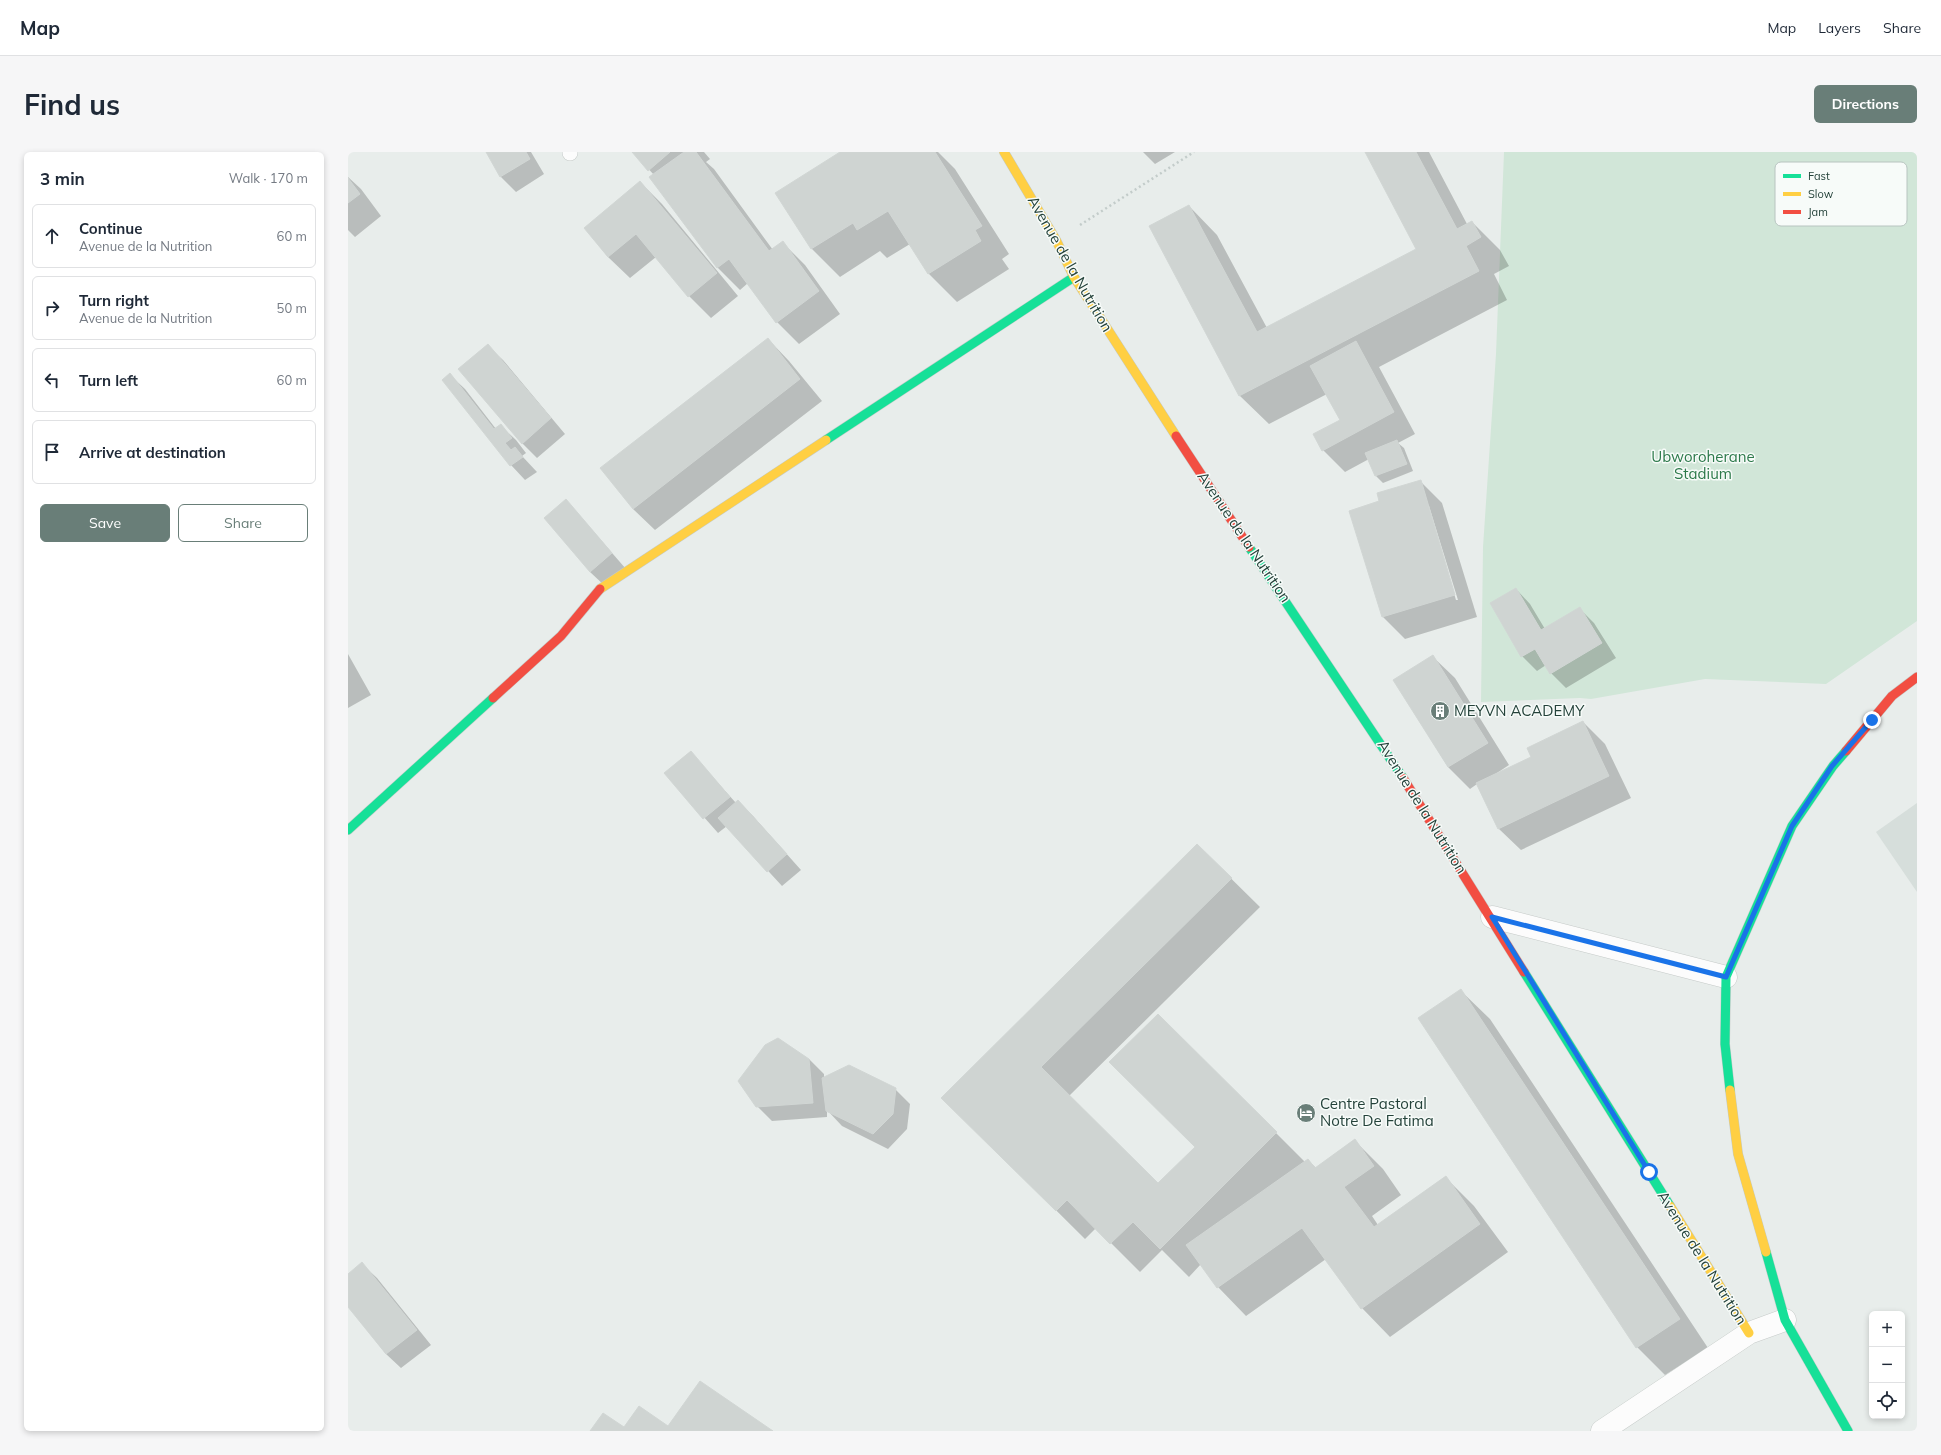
<!DOCTYPE html>
<html lang="en">
<head>
<meta charset="utf-8">
<style>
	body { margin:0; font-family:Mulish,sans-serif; background:#f6f6f7; color:#1f2937 }
	.controls { position:absolute; right:12px; bottom:12px; display:grid; overflow:hidden; border-radius:6px; box-shadow:0 2px 6px #0003 }
	.controls button { width:36px; height:36px; display:grid; place-items:center; padding:0; border:0; border-bottom:1px solid #e0e1e3; background:#fff; color:#1f2937; font:20px sans-serif }
	.stop { position:absolute; width:12px; height:12px; margin:-9px; border:3px solid #1a73e8; border-radius:50%; background:#fff }
	.stop.end { background:#1a73e8; border-color:#fff; box-shadow:0 1px 4px #0008 }
	.list { margin:0; padding:0; list-style:none }
	h2 { display:flex; justify-content:space-between; align-items:center; height:52px; margin:0; padding:0 16px; font-size:17px }
	h2 small { font-size:13px; font-weight:400; color:#747a83 }
	.list li { display:grid; grid-template-columns:26px 1fr auto; gap:12px; align-items:center; box-sizing:border-box; height:64px; margin:0 8px 8px; padding:0 8px; border:1px solid #e0e1e3; border-radius:6px }
	.list b { display:block; font-size:15px; white-space:nowrap }
	.list p { margin:0; font-size:13px; white-space:nowrap; color:#747a83 }
	.list em { font-size:13px; font-style:normal; color:#747a83 }
	.actions { display:flex; gap:8px; padding:12px 16px }
	.actions a { flex:1; padding:9px 0; border:1px solid #697e78; border-radius:6px; text-align:center; font-size:14px; color:#697e78 }
	.actions .main { background:#697e78; color:#fff }
	.icon { flex:none; width:22px; height:22px; fill:none; stroke:currentColor; stroke-width:2; stroke-linecap:round; stroke-linejoin:round }
	.map { position:relative; flex:none; width:1569px; height:1279px; overflow:hidden; border-radius:6px }
	header { display:flex; align-items:center; gap:24px; box-sizing:border-box; height:56px; padding:0 20px; background:#fff; border-bottom:1px solid #e0e1e3 }
	header strong { font-size:19px }
	nav { display:flex; gap:22px; margin-inline-start:auto; font-size:14px }
	.intro { display:flex; align-items:center; justify-content:space-between; box-sizing:border-box; height:96px; padding:0 24px }
	h1 { margin:0; font-size:28px }
	.button { padding:10px 18px; border-radius:6px; background:#697e78; color:#fff; font-size:14px; font-weight:700 }
	main { display:flex; gap:24px; padding:0 24px }
	aside { flex:1; background:#fff; border-radius:6px; box-shadow:0 2px 6px #0003 }
	.map>svg:first-child { display:block }
	.built { fill:#d6dedb }
	.green { fill:#d1e6d8 }
	.shadow { fill:#0003; fill-rule:evenodd }
	.building { fill:#cfd4d2; stroke:#d1d6d4 }
	.lines { fill:none; stroke-linecap:round; stroke-linejoin:round }
	.lane-casing { stroke:#c5cac8; stroke-width:16 }
	.street-casing { stroke:#c5cac8; stroke-width:23 }
	.fast-casing { stroke:#c3cbc8; stroke-width:10 }
	.slow-casing { stroke:#c3cbc8; stroke-width:10 }
	.jam-casing { stroke:#c3cbc8; stroke-width:10 }
	.path { stroke:#c3ccca; stroke-width:2.5; stroke-dasharray:2 3; stroke-linecap:butt }
	.lane { stroke:#fcfcfc; stroke-width:15 }
	.street { stroke:#fcfcfc; stroke-width:22 }
	.fast { stroke:#16e098; stroke-width:9 }
	.slow { stroke:#ffcf43; stroke-width:9 }
	.jam { stroke:#f24e42; stroke-width:9 }
	.route { stroke:#1a73e8; stroke-width:5 }
	.labels { text-anchor:middle; stroke-width:3; stroke-linejoin:round; paint-order:stroke }
	.street-label { font-size:15px; fill:#24423a; stroke:#f7fbf9 }
	.park-label { font-size:15px; fill:#2d7a4b; stroke:#f7fbf9 }
	.poi-label { font-size:15px; fill:#24423a; stroke:#f7fbf9; text-anchor:start }
	.key { fill:#f7fbf9; stroke:#b8c4c0; stroke-width:1 }
	.key-label { font-size:11px; fill:#24423a }
</style>
</head>
<body>
<header>
<strong>Map</strong>
<nav><a>Map</a><a>Layers</a><a>Share</a></nav>
</header>
<div class="intro"><h1>Find us</h1><a class="button">Directions</a></div>
<main>
<aside>
<h2>3 min<small>Walk · 170 m</small></h2>
<ul class="list">
<li><svg class="icon" aria-label="ahead" viewBox="0 0 24 24"><path d="M12 20V5M6 11l6-6 6 6"/></svg><div><b>Continue</b><p>Avenue de la Nutrition</p></div><em>60 m</em></li>
<li><svg class="icon" aria-label="right" viewBox="0 0 24 24"><path d="M7 20v-9h11M14 6l5 5-5 5"/></svg><div><b>Turn right</b><p>Avenue de la Nutrition</p></div><em>50 m</em></li>
<li><svg class="icon" aria-label="left" viewBox="0 0 24 24"><path d="M17 20v-9H6M10 6l-5 5 5 5"/></svg><div><b>Turn left</b></div><em>60 m</em></li>
<li><svg class="icon" aria-label="arrive" viewBox="0 0 24 24"><path d="M6 21V4h12l-3 4 3 4H6"/></svg><div><b>Arrive at destination</b></div></li>
</ul>
<div class="actions"><a class="main">Save</a><a>Share</a></div>
</aside>
<div class="map">
<svg width="1569" height="1279" viewBox="0 0 1569 1279">
	<rect width="100%" height="100%" fill="#e8edeb"/>
	<path class="built" d="M1569,651V740L1528,680Z"/>
	<path class="green" d="M1156,0H1569V469L1478,532L1357,527L1243,547L1232,546L1133,550L1135,395L1148,202Z"/>
	<path class="shadow" d="M139,0H183L196,22L168,40L153,25Z
		M285,0H356L362,7L358,10L366,17L425,98L435,91L457,113L492,162L451,192L429,170L400,131L392,138L370,116L303,25L306,23Z
		M494,0H590L607,17L661,102L654,107L661,117L609,150L581,122L562,92L539,106L532,99L492,125L463,96Z
		M795,0H827L807,12Z
		M1018,0H1081L1119,72L1124,70L1152,98L1161,114L1146,122L1159,148L1031,215L1067,282L1050,291L1056,296L1065,319L1035,331L1028,324L1021,307L997,320L975,298L993,268L979,242L921,272L892,244L802,74L841,54L869,83L919,176L1069,98Z
		M0,25L13,37L33,64L7,85L0,78Z
		M292,30L314,52L390,144L363,166L341,144L308,105L282,126L260,105L237,76Z
		M420,187L441,209L474,249L307,378L285,357Z
		M140,194L155,208L217,282L189,306L174,291Z
		M102,223L117,237L148,277L153,274L168,288L178,301L174,304L189,320L177,328L163,313Z
		M1072,329L1094,351L1129,465L1057,487L1035,465L1003,359L1033,350ZM1079,354H1081L1110,448H1108Z
		M218,348L278,417L257,434L242,420Z
		M1168,437L1182,452L1197,477L1232,457L1246,471L1268,506L1218,536L1203,521L1198,513L1189,519L1174,504Z
		M0,502L23,543L0,556Z
		M1085,505L1107,526L1161,613L1149,621V622L1184,605L1235,570L1257,592L1283,646L1173,698L1151,677L1129,632L1122,637L1100,615L1046,528Z
		M342,600L388,651L390,649L405,664L453,718L434,734L379,674L370,681L317,621Z
		M849,693L912,755L721,944L810,1033L848,995L810,863L957,1010L960,1008L968,1016L1006,988L1035,1017L1053,1043L1024,1064L1030,1073L1097,1025L1126,1054L1160,1100L1042,1185L1014,1156L978,1107L898,1164L870,1135L853,1112L841,1125L814,1098L792,1120L748,1076L737,1087L595,946Z
		M1113,839L1142,867L1360,1196L1317,1223L1289,1195Z
		M461,907L476,922V926L547,937L562,952L559,977L540,997L494,974L479,958V965L424,969L409,954Z
		M14,1112L29,1126L83,1193L53,1216L38,1202L0,1154V1123Z"/>
	<path class="building" d="M138,0H178L182,7L152,25Z
		M284,0H322L300,19Z
		M336,0H348L421,99L435,89L471,139L428,171L381,107L369,116L301,25Z
		M492,0H587L634,74L627,78L633,89L580,122L540,59L509,78L505,71L463,97L427,41Z
		M1017,0H1068L1109,77L1124,69L1133,85L1118,94L1131,119L891,244L801,74L841,53L909,180L1068,97Z
		M0,26L12,42L0,51Z
		M292,29L369,121L340,145L288,82L260,105L236,76Z
		M420,186L452,227L285,357L252,316Z
		M1008,189L1046,260L974,299L965,282L992,268L962,214Z
		M140,192L203,266L174,292L110,217Z
		M102,221L146,277L153,272L164,286L157,291L163,298L167,295L175,305L162,314L94,228Z
		M1049,288L1059,312L1027,324L1017,301Z
		M1073,328L1107,443L1034,465L1001,359L1031,349L1029,341Z
		M218,347L264,401L242,420L196,366Z
		M1168,436L1193,478L1232,455L1254,491L1202,522L1187,497L1173,505L1142,451Z
		M1085,503L1140,591L1100,615L1045,528Z
		M1235,569L1261,624L1150,677L1128,631L1183,605L1179,596Z
		M343,599L382,645L355,667L316,621Z
		M390,648L439,702L419,720L370,666Z
		M849,692L884,726L693,915L810,1031L847,995L761,910L810,862L929,980L812,1097L785,1070L762,1092L719,1048L708,1059L593,946Z
		M1113,837L1332,1167L1288,1196L1070,866Z
		M430,886L461,907L465,951L408,955L390,929L417,893Z
		M501,913L548,936L545,962L525,982L478,959L474,926Z
		M1007,987L1026,1014L996,1035L1026,1075L1098,1024L1132,1072L1013,1157L954,1076L869,1136L838,1093L960,1007L967,1016Z
		M14,1110L69,1178L38,1202L0,1155V1122Z
		M352,1229L425,1279H242L255,1261L276,1275L291,1254L320,1274Z"/>
	<g class="lines">
		<defs>
			<path id="lane" d="M222,0V1"/>
			<path id="street" d="M1144,765L1378,825
				M1254,1279L1401,1181L1437,1168"/>
			<path id="fast" d="M478,288L726,125
				M901,395L1055,626
				M0,678L145,546
				M1176,820L1322,1054
				M1382,938L1377,892L1378,825L1444,674L1485,614L1498,599
				M1418,1100L1437,1168L1500,1279"/>
			<path id="slow" d="M656,0L708,88L726,125L828,284
				M252,437L478,288
				M1382,938L1390,1002L1418,1100
				M1322,1054L1401,1181"/>
			<path id="jam" d="M828,284L901,395
				M145,546L213,484L252,437
				M1498,599L1544,544L1569,525
				M1055,626L1176,820"/>
		</defs>
		<use href="#lane" class="lane-casing"/>
		<use href="#street" class="street-casing"/>
		<use href="#fast" class="fast-casing"/>
		<use href="#slow" class="slow-casing"/>
		<use href="#jam" class="jam-casing"/>
		<path class="path" d="M732,73L846,0"/>
		<use href="#lane" class="lane"/>
		<use href="#street" class="street"/>
		<use href="#fast" class="fast"/>
		<use href="#slow" class="slow"/>
		<use href="#jam" class="jam"/>
	</g>
	<g class="lines">
		<path class="route" d="M1301,1020L1144,765L1378,825L1444,674L1484,614L1524,568"/>
	</g>
	<defs>
		<symbol id="building-disc" viewBox="-11 -11 22 22"><circle r="9.5" fill="#697e78" stroke="#f7fbf9"/><path d="M-4-6H4V6H1V3H-1V6H-4ZM-2.5-4.3h1.7v1.8h-1.7ZM.8-4.3h1.7v1.8H.8ZM-2.5-1h1.7V.8h-1.7ZM.8-1h1.7V.8H.8Z" fill="#fff"/></symbol>
		<symbol id="hotel-disc" viewBox="-11 -11 22 22"><circle r="9.5" fill="#697e78" stroke="#f7fbf9"/><path d="M-6-4.5h1.5V1H6V5H4.5V3h-9V5H-6ZM-4 0a1.8 1.8 0 1 1 3.6 0ZM.5 0V-2.5h3Q6-2.5 6 0Z" fill="#fff"/></symbol>
	</defs>
	<g fill-rule="evenodd">
		<use href="#building-disc" x="1081" y="548" width="22" height="22"/>
		<use href="#hotel-disc" x="947" y="950" width="22" height="22"/>
	</g>
	<g class="labels">
		<g class="street-label">
			<text transform="translate(722 112) rotate(60)" y="5">Avenue de la Nutrition</text>
			<text transform="translate(896 385) rotate(56)" y="5">Avenue de la Nutrition</text>
			<text transform="translate(1074 655) rotate(58)" y="5">Avenue de la Nutrition</text>
			<text transform="translate(1354 1106) rotate(58)" y="5">Avenue de la Nutrition</text>
		</g>
		<g class="park-label">
			<text x="1355" y="310">Ubworoherane<tspan x="1355" dy="17">Stadium</tspan></text>
		</g>
		<g class="poi-label">
			<text x="1106" y="564">MEYVN ACADEMY</text>
			<text x="972" y="957">Centre Pastoral<tspan x="972" dy="17">Notre De Fatima</tspan></text>
		</g>
	</g>
	<rect x="1427" y="10" width="132" height="64" rx="6" class="key"/>
	<rect x="1435" y="22" width="18" height="4" fill="#16e098"/>
	<rect x="1435" y="40" width="18" height="4" fill="#ffcf43"/>
	<rect x="1435" y="58" width="18" height="4" fill="#f24e42"/>
	<g class="key-label">
		<text x="1460" y="28">Fast</text>
		<text x="1460" y="46">Slow</text>
		<text x="1460" y="64">Jam</text>
	</g>
</svg>
<div class="controls">
<button>+</button>
<button>−</button>
<button><svg class="icon" aria-label="locate" viewBox="0 0 24 24"><circle cx="12" cy="12" r="6"/><path d="M12 2v4M12 18v4M2 12h4M18 12h4"/></svg></button>
</div>
<div class="stop" style="left:1301px;top:1020px"></div>
<div class="stop end" style="left:1524px;top:568px"></div>
</div>
</main>
</body>
</html>
